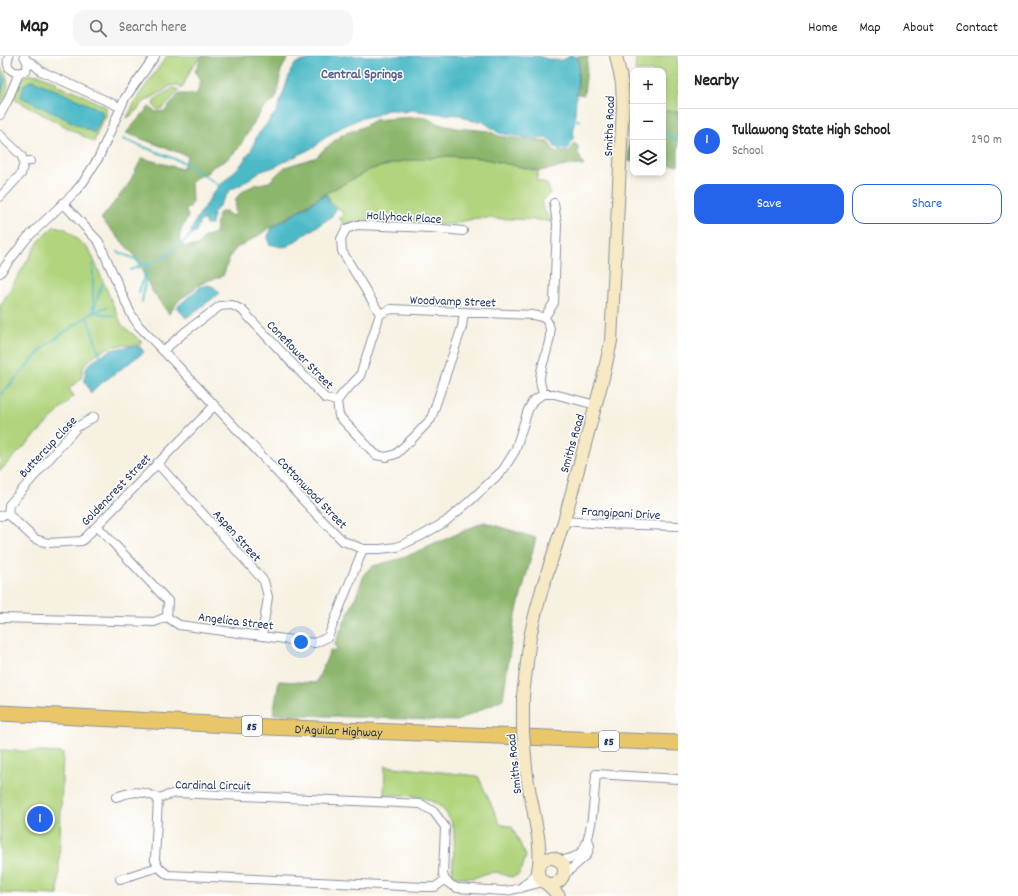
<!DOCTYPE html>
<html lang="en">
<head>
<meta charset="utf-8">
<style>
	body { margin:0; font-family:Dekko,sans-serif; background:#f6f6f6; color:#222 }
	.controls { position:absolute; right:12px; top:12px; display:grid; overflow:hidden; border-radius:8px; box-shadow:0 2px 6px #0003 }
	.controls button { width:36px; height:36px; display:grid; place-items:center; padding:0; border:0; border-bottom:1px solid #e0e0e0; background:#fff; color:#222; font:20px sans-serif }
	.you { position:absolute; left:301px; top:586px; width:14px; height:14px; margin:-10px; border:3px solid #fff; border-radius:50%; background:#1a73e8; box-shadow:0 0 0 6px #1a73e833 }
	.badge { display:grid; place-items:center; width:26px; height:26px; border-radius:50%; background:#2563eb; color:#fff; font-size:13px; font-weight:700 }
	.pin { position:absolute; translate:-50% -50%; border:2px solid #fff; box-shadow:0 1px 4px #0006 }
	.list { margin:0; padding:0; list-style:none }
	h2 { display:flex; justify-content:space-between; align-items:center; height:52px; margin:0; padding:0 16px; font-size:17px }
	h2 small { font-size:13px; font-weight:400; color:#767676 }
	.list li { display:grid; grid-template-columns:26px 1fr auto; gap:12px; align-items:center; box-sizing:border-box; height:64px; padding:0 16px; border-top:1px solid #e0e0e0 }
	.list b { display:block; font-size:15px; white-space:nowrap }
	.list p { margin:0; font-size:13px; white-space:nowrap; color:#767676 }
	.list em { font-size:13px; font-style:normal; color:#767676 }
	.actions { display:flex; gap:8px; padding:12px 16px }
	.actions a { flex:1; padding:9px 0; border:1px solid #2563eb; border-radius:12px; text-align:center; font-size:14px; color:#2563eb }
	.actions .main { background:#2563eb; color:#fff }
	.icon { flex:none; width:22px; height:22px; fill:none; stroke:currentColor; stroke-width:2; stroke-linecap:round; stroke-linejoin:round }
	.map { position:relative; flex:none; width:678px; height:840px; overflow:hidden }
	header { display:flex; align-items:center; gap:24px; box-sizing:border-box; height:56px; padding:0 20px; background:#fff; border-bottom:1px solid #e0e0e0 }
	header strong { font-size:19px }
	nav { display:flex; gap:22px; margin-inline-start:auto; font-size:14px }
	.search { width:280px; height:36px; background:#f6f6f6; display:flex; align-items:center; gap:10px; box-sizing:border-box; padding:0 14px; border-radius:12px; color:#767676; font-size:15px }
	main { display:flex }
	aside { flex:1; background:#fff }
	.map>svg:first-child { display:block }
	.green { fill:#b1d47d; stroke:#66826e }
	.forest { fill:#8cb66c; stroke:#547265 }
	.water { fill:#4cb9c6; stroke:#347492 }
	.lines { fill:none; stroke-linecap:round; stroke-linejoin:round }
	.stream { stroke:#4cb9c6; stroke-width:2 }
	.street-casing { stroke:#8990a0; stroke-width:10 }
	.secondary-casing { stroke:#8990a0; stroke-width:14 }
	.highway-casing { stroke:#8990a0; stroke-width:17 }
	.street { stroke:#fff; stroke-width:8 }
	.secondary { stroke:#f6e9c3; stroke-width:12 }
	.highway { stroke:#e9c769; stroke-width:15 }
	.secondary-bridge-casing { stroke:#8990a0; stroke-width:14; stroke-linecap:butt }
	.secondary-bridge { stroke:#f6e9c3; stroke-width:12 }
	.labels { text-anchor:middle; stroke-width:3; stroke-linejoin:round; paint-order:stroke }
	.shield { fill:#fff; stroke:#5f6d8e; stroke-width:1 }
	.shield-label { font-size:12px; font-weight:bold; fill:#1b2f5e }
	.street-label { font-size:13px; fill:#1b2f5e; stroke:#fff }
	.neighbourhood-label { font-size:14px; font-weight:bold; fill:#555f92; stroke:#fff }
</style>
</head>
<body>
<header>
<strong>Map</strong>
<div class="search"><svg class="icon" aria-label="search" viewBox="0 0 24 24"><circle cx="10" cy="10" r="6"/><path d="M15 15l6 6"/></svg>Search here</div>
<nav><a>Home</a><a>Map</a><a>About</a><a>Contact</a></nav>
</header>
<main>
<div class="map">
<svg width="678" height="840" viewBox="0 0 678 840">
	<rect width="100%" height="100%" fill="#fff"/>
	<filter id="ink" filterUnits="userSpaceOnUse"><feTurbulence type="fractalNoise" baseFrequency=".025" numOctaves="2"/><feDisplacementMap in="SourceGraphic" scale="8" xChannelSelector="R" yChannelSelector="G"/><feConvolveMatrix kernelMatrix="1 2 1 2 8 2 1 2 1" color-interpolation-filters="sRGB"/></filter>
	<filter id="wash" filterUnits="userSpaceOnUse"><feTurbulence type="fractalNoise" baseFrequency=".012" numOctaves="4" result="noise"/><feDisplacementMap in="SourceGraphic" scale="16" xChannelSelector="R" yChannelSelector="G"/><feGaussianBlur stdDeviation="0.9" result="paint"/><feColorMatrix in="noise" values="0 0 0 0 0 0 0 0 0 0 0 0 0 0 0 0 0 1.4 0 .05"/><feComposite in="paint" operator="in"/></filter>
	<g filter="url(#wash)">
		<rect width="100%" height="100%" fill="#f7f1e2"/>
		<path class="green" d="M167,0H201L192,11L182,32L176,29L170,30L162,36L145,45L133,58L127,62L137,42Z
			M636,0H678V82H663V15H635Z
			M0,11C12,20 8,37 1,48C0,40 3,32 5,23L0,16Z
			M30,18L40,19L56,26L57,29L69,35L73,34L106,51V61L100,70L94,86L14,43C17,33 18,21 30,18Z
			M173,32L179,34C172,41 168,51 158,54L153,49L154,44Z
			M448,100L480,102L539,115L536,124L548,129L550,138C533,148 547,155 552,166L540,164L479,162L463,165L454,168L427,169L423,165L397,164L393,167L357,165H352L345,169L339,162L343,158L341,154L332,148L326,137L372,113L404,105Z
			M54,170L66,173L90,195L122,269L141,285L140,289H122L110,291L96,298L84,309L81,322L69,333L74,340L0,415V250L39,185Z
			M0,694L63,697L58,839L0,837Z
			M385,710L478,720L500,768L512,771L526,800L522,813L518,819L511,821L496,816L487,817L474,822L456,821L452,816C453,803 455,789 454,776C454,769 450,763 446,757C431,737 406,740 384,739Z"/>
		<path class="forest" d="M202,0H288V2L281,14L277,39L274,45L263,52L238,93L225,105L214,110L207,117L199,119L191,126L192,146L190,151L187,152L186,155L188,161C183,169 176,181 182,190H198L204,181L215,177L218,158L224,155L232,160L236,158L235,153L236,142L244,134L255,129L269,126L285,111L317,101L323,94L343,78L363,71L374,64L399,62L424,61L439,68L456,72L489,75L498,80L548,86C556,98 556,97 569,95L574,87L578,90V97L584,110L573,109L539,115L480,102L448,100L404,105L372,113L326,137L243,189C230,192 228,208 223,220L207,225L197,230L191,236L180,243L169,258L152,235L134,199L101,163L128,129L142,102L182,113L188,100L126,77L149,51L156,56L165,55L179,38H197L201,24L195,15Z
			M577,0H588L584,39L578,38L579,4Z
			M632,40H633V106L628,105Z
			M663,55H678V109H663Z
			M484,466L536,482L514,566L503,643L457,665L273,658L279,625L316,627L331,593L335,596L337,592L334,589L356,540L365,517L373,510L403,502Z"/>
		<path class="water" d="M311,0H538C548,3 562,8 569,0H575L579,5L573,83L567,93L560,94L554,90L552,85L547,82L535,83L499,77L482,65H473L460,59L442,58L411,54L404,56L397,54H387L376,59L361,62L340,72L327,80L316,90L274,111L259,116L239,130L231,133L213,158L212,169H206L205,164C199,163 198,171 196,176L192,178L191,175L197,162L213,137L222,127L240,110L252,93L256,81L277,55L291,14L296,7L308,4Z
			M0,16L5,23L2,35L0,38Z
			M33,24L101,54L103,60L94,77L21,41L24,28Z
			M326,138L331,149L337,152L331,161L288,190L282,191L269,188L268,180L272,172Z
			M209,229L214,231L220,237L186,262L177,251L200,231Z
			M132,290L140,291L144,296L95,332L91,338L84,323L87,310L98,301L111,294Z"/>
		<g class="lines">
			<path class="stream" d="M572,62L580,65
				M663,76L678,85
				M123,83L185,107L220,130
				M118,196L147,208
				M93,208V253
				M130,214L164,202L187,183L192,177
				M139,236L146,215
				M142,246L148,208
				M93,256L114,260
				M94,256L107,251
				M87,261L100,299
				M0,340L44,291L93,256L102,228"/>
		</g>
	</g>
	<g filter="url(#ink)">
		<g class="lines">
			<defs>
				<path id="street" d="M9,0C0,22 39,22 24,0
					M27,5L32,7L41,15L120,51
					M0,59L7,46L19,17
					M0,79L21,99L24,106L30,105
					M0,141L21,118L24,106
					M63,147L99,186L131,258L139,270L176,308L316,458L343,485L363,493H380L397,491L421,480L445,466L470,445L503,414L515,395L528,354L533,345L543,338H554L596,349
					M0,217L27,182L74,137L84,125L99,101L125,42L155,0
					M380,258L342,195L341,183L346,173L357,169L431,172L463,175
					M544,262L554,247L557,168L554,147
					M163,295L186,275L220,250L232,249L242,254L325,342L337,345L339,360L376,399L386,401L396,398L413,382L431,363L462,271L464,256
					M337,345L344,336L360,320L380,258L391,253L533,259C536,260 542,260 545,263C559,275 540,306 540,323C540,328 542,333 543,338
					M157,407L264,525L268,541L262,579
					M8,458L9,449L77,371L94,361
					M0,460L8,458L35,483L48,487L82,485L214,350
					M564,465L604,468L678,470
					M97,470L168,545L167,561L179,569L315,587L328,581L363,493
					M0,562L154,566L167,561
					M116,741C133,735 141,734 158,742
					M158,742L155,804L158,811L168,819L423,831H435L445,824L451,829L457,832L504,835L512,834L543,826
					M158,742L176,737L421,748L434,756L445,771L443,818L445,824
					M559,805C568,803 576,802 582,795C593,781 594,737 596,718L678,723
					M563,820L587,799L590,790L588,783
					M120,823L158,811
					M521,832L538,816"/>
				<path id="secondary" d="M523,640L530,581L535,559L542,533L564,465L603,322L611,285L623,50L622,27L616,0
					M525,700C526,717 529,735 533,752C536,771 541,788 539,808
					M538 815a13 13 0 1 1 26 0a13 13 0 1 1-26 0Z
					M546,827L559,840"/>
				<g id="highway">
					<path id="s1" d="M0,657L268,671L678,687"/>
				</g>
			</defs>
			<use href="#street" class="street-casing"/>
			<use href="#secondary" class="secondary-casing"/>
			<use href="#highway" class="highway-casing"/>
			<use href="#street" class="street"/>
			<use href="#secondary" class="secondary"/>
			<use href="#highway" class="highway"/>
			<defs>
				<path id="secondary-bridge" d="M523,640V676L525,700"/>
			</defs>
			<use href="#secondary-bridge" class="secondary-bridge-casing"/>
			<use href="#secondary-bridge" class="secondary-bridge"/>
		</g>
	</g>
	<g class="labels">
		<g class="shield">
			<rect x="242" y="660" width="20" height="20" rx="3"/>
			<rect x="599" y="675" width="20" height="20" rx="3"/>
		</g>
		<g class="shield-label">
			<text x="252" y="674">85</text>
			<text x="609" y="689">85</text>
		</g>
		<g class="street-label">
			<text transform="translate(608 70) rotate(-88)" y="5">Smiths Road</text>
			<text transform="translate(404 160) rotate(3)" y="5">Hollyhock Place</text>
			<text transform="translate(453 244) rotate(2)" y="5">Woodvamp Street</text>
			<text transform="translate(301 298) rotate(46)" y="5">Coneflower Street</text>
			<text transform="translate(571 387) rotate(-74)" y="5">Smiths Road</text>
			<text transform="translate(47 390) rotate(-47)" y="5">Buttercup Close</text>
			<text transform="translate(115 433) rotate(-46)" y="5">Goldencrest Street</text>
			<text transform="translate(313 436) rotate(46)" y="5">Cottonwood Street</text>
			<text transform="translate(621 456) rotate(3)" y="5">Frangipani Drive</text>
			<text transform="translate(238 479) rotate(48)" y="5">Aspen Street</text>
			<text transform="translate(236 564) rotate(7)" y="5">Angelica Street</text>
			<text dy="5" stroke="none"><textPath href="#s1" startOffset="339">D'Aguilar Highway</textPath></text>
			<text transform="translate(513 708) rotate(-96)" y="5">Smiths Road</text>
			<text transform="translate(213 728) rotate(1)" y="5">Cardinal Circuit</text>
		</g>
		<g class="neighbourhood-label">
			<text x="362" y="22">Central Springs</text>
		</g>
	</g>
</svg>
<div class="controls">
<button>+</button>
<button>−</button>
<button><svg class="icon" aria-label="layers" viewBox="0 0 24 24"><path d="M12 4l9 5-9 5-9-5zM3 14l9 5 9-5"/></svg></button>
</div>
<div class="you"></div>
<div class="pin badge" style="left:40px;top:763px">1</div>
</div>
<aside>
<h2>Nearby<small></small></h2>
<ul class="list">
<li><span class="badge">1</span><div><b>Tullawong State High School</b><p>School</p></div><em>290 m</em></li>
</ul>
<div class="actions"><a class="main">Save</a><a>Share</a></div>
</aside>
</main>
</body>
</html>
